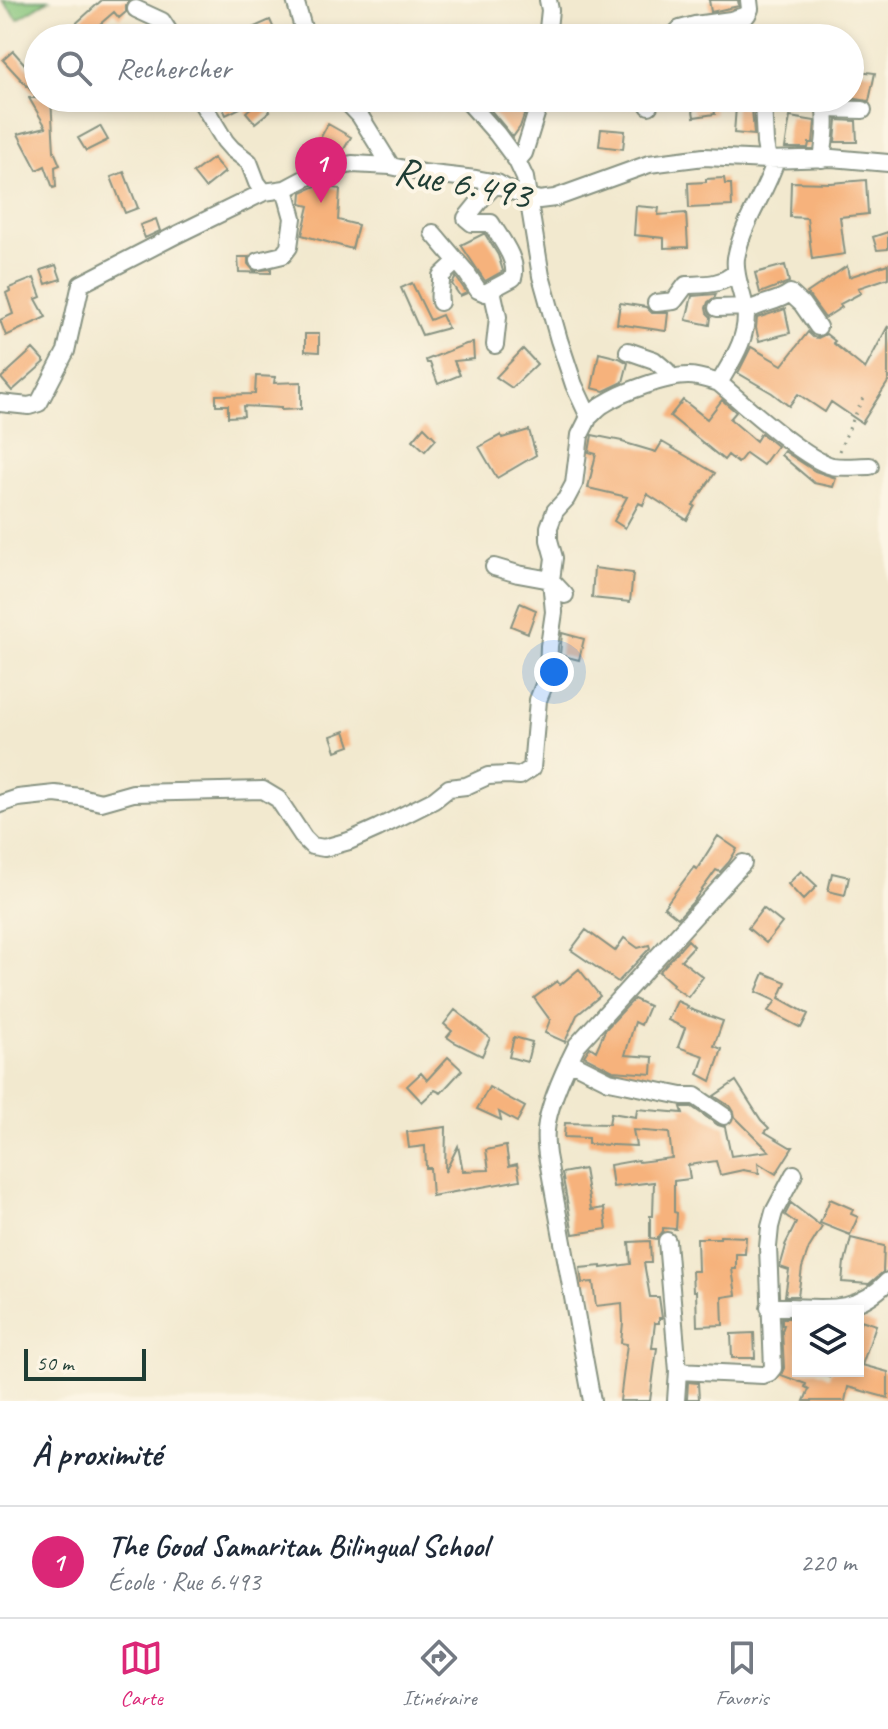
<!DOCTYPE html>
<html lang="fr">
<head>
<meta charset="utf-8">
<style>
	body { margin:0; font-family:Caveat,sans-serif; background:#f6f6f7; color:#1f2937 }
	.controls { position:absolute; right:24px; bottom:24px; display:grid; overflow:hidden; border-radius:0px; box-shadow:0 4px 12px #0003 }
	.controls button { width:72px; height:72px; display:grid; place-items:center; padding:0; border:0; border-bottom:2px solid #e0e1e3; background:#fff; color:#1f2937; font:40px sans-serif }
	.scale { position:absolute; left:24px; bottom:20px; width:122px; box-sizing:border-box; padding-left:8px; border:4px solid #1f3d34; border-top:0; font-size:22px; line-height:28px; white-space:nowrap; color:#1f3d34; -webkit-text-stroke:6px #fcf5e5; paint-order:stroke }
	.you { position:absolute; left:554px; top:672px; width:28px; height:28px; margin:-20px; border:6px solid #fff; border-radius:50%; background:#1a73e8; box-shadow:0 0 0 12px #1a73e833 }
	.badge { display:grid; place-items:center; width:52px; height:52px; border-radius:50%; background:#db2777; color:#fff; font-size:26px; font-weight:700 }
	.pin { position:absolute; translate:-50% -66px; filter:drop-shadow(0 2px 4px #0008) }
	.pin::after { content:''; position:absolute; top:42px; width:28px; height:24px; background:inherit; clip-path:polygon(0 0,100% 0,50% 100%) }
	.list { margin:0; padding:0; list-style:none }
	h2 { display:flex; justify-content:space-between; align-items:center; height:104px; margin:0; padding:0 32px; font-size:34px }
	h2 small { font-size:26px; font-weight:400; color:#747a83 }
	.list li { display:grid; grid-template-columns:52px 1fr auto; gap:24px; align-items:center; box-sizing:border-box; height:112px; padding:0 32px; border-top:2px solid #e0e1e3 }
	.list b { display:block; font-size:30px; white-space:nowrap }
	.list p { margin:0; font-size:26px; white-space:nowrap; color:#747a83 }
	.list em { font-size:26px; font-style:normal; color:#747a83 }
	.icon { flex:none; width:44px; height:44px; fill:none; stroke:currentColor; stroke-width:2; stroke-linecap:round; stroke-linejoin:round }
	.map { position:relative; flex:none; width:888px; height:1401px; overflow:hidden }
	.search { position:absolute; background:#fff; box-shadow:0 4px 12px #0003; left:24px; right:24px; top:24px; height:88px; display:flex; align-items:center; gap:20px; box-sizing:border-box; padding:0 28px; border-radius:44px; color:#747a83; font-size:30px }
	.sheet { height:216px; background:#fff }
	nav { display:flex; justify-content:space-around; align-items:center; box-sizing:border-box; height:112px; border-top:2px solid #e0e1e3; background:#fff; font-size:22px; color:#747a83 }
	nav a { display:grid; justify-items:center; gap:4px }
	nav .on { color:#db2777 }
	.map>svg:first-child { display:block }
	.green { fill:#87c57c; stroke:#538158; stroke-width:2 }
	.building { fill:#f6b27b }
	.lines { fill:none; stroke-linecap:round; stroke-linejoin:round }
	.street-casing { stroke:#889382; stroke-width:20 }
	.path { stroke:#889382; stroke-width:3; stroke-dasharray:2 6; stroke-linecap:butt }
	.street { stroke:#fff; stroke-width:16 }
	.labels { text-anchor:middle; stroke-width:8; stroke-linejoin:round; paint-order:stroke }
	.street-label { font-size:40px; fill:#1f3d34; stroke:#fcf5e5 }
</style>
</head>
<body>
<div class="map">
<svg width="888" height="1401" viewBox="0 0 888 1401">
	<rect width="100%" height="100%" fill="#fcf5e5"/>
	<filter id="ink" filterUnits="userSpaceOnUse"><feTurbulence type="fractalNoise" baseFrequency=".0125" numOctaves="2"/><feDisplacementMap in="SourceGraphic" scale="16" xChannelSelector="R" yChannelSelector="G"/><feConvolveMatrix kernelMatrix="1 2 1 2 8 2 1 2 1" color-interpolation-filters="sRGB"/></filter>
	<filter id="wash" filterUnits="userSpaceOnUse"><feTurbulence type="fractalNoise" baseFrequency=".006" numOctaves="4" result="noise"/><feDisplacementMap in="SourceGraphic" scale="32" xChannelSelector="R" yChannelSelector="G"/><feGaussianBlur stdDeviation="1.8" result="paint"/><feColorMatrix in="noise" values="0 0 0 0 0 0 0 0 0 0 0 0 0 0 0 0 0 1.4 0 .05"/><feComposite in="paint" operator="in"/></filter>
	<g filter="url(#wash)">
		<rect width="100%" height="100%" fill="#f2e9cf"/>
		<path class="green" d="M2,0H49L18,19Z"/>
		<g id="blocks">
			<path class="building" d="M102,0H130L126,5V12L119,18L114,12L84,38H82L72,27Z
				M709,0H738L739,6L711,12Z
				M270,20L278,38H257L252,28Z
				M397,22L429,38H389Z
				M742,28L744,38H714L713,34Z
				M13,51L38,79V98H51L54,151L60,165L55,167L56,187L53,188L45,166L37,170L18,134L46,127L29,98H38L3,60Z
				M850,70L875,73L869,101L850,98Z
				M218,98H235L240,108L226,115Z
				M485,98H520L528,104L520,127L513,137L483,101Z
				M691,98H712L715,114L694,117Z
				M261,99L270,111L255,123L246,112Z
				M736,107L752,108L754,135L734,133Z
				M790,117L815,121L813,143H809L808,148H785Z
				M837,120L856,121L857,142H835Z
				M328,124L351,137L340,156H336L317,144Z
				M100,126L108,140L86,151L78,138Z
				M601,129L625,131L623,149L599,146Z
				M213,158L225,172L205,188L193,173Z
				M124,172L138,208L125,213L111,177Z
				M724,178L725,184H731L732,206L689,208L688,183L706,182V179Z
				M866,180L868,214L840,217L845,254L812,259L807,218L790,217L791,182L831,183Z
				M318,185L340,189L338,220L358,225L352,249L302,235L309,206L301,204L302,192Z
				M636,206L659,208L658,215L686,213L688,247L664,248V238L634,235Z
				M156,219L160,231L145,238L140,225Z
				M888,232V249L877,250L873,237Z
				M483,234H485L498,255L503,271L485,281L461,245Z
				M238,257H248V264L254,271L271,269V273L239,272Z
				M888,264V278L858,288L861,293L840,304L842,307L825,318L807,293L847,266L849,277Z
				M56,265L61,279L46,284L41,270Z
				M785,265L789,282L760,293L755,273Z
				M456,277L467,293L460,296L452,284Z
				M34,278L41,297L36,299L46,317L6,336L0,320L13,314L6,293L10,291L9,288Z
				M412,283L430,320L442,315L448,328L422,335L401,288Z
				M716,294L715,297L708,302L706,308L707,313L711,317L710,325L686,320L692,296Z
				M620,303L646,307L652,313H668L666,331L617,324Z
				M785,309L790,333L759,341L756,328L757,318Z
				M888,326V382L862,423L831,402L825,412L798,394L789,406L772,393L738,373L751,347L782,365L808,332L813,337L818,338L826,334L835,341L833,343L865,369Z
				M305,334H319V352L305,351Z
				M473,343L474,359L454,361L460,375L438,384L430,363H427L426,360L466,344Z
				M33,349L45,362L12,391L1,378Z
				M523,349L537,364L512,388L496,377Z
				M599,353L619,358L628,363L623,382L604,391L592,388Z
				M256,376L275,377L274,383L301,382V409L281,410V408L243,406L244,416L228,417V405H216V395L255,394Z
				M683,400L707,419L722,400L736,412L730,419L756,441L761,433L777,446L763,465L746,453L738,463L728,455L724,460L670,416Z
				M424,427L436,439L425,451L413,440Z
				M529,430L536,455L497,478L479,447L501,435L502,438Z
				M592,435L622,441V442L656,452L662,442L715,473L693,505L695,506L687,520L647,494L643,505L639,503L625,528L614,521L627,497L588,488L596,454L589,452Z
				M784,451L815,471L836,478L833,487L814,483L781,455Z
				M594,568L633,573L630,602L592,598Z
				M520,603L536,610L528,633L511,626Z
				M562,633L584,639L579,660L560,655Z
				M345,731L350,746L336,751L331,736Z
				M718,836L737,849L729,862L720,872L716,870L693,902L678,918L664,907L694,867L697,869Z
				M801,871L817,886L803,900L788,884Z
				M832,873L849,877L845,895L828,891Z
				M763,908L782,923L766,943L748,928Z
				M586,930L615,951L624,938L638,948L649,945L650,948L618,982L571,950Z
				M688,940L694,946L681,960L703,977L688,997L672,986L673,984L659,972Z
				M579,969L600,996L577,1015L565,1042L545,1033L550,1020L534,998L557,981L560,985Z
				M764,973L786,982L779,998L808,1014L801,1028L768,1011L776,1001L756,992Z
				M634,999L649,1006L641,1025L635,1022L625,1055L653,1057L652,1074L613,1071L584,1056L590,1047L596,1051L605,1030Z
				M677,1001L688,1006L687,1008L723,1021L714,1046L722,1049L711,1081L698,1074L704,1056L678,1047L685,1028L668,1020Z
				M455,1010L490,1038L482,1056L454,1042L447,1037L452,1031L444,1024Z
				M514,1037L532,1042L527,1062L509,1057Z
				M448,1057L462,1070L441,1093L435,1090L422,1102L407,1086L421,1073L427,1080Z
				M736,1081L761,1120L769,1128L765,1132L790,1147H793L776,1174L758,1163L759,1173L743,1170L720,1175L716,1161L688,1165L690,1179L674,1181V1212L677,1213L676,1229L663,1228V1231L657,1239L650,1238V1216H653L654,1182L613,1187L610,1165L638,1160L639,1162L672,1158L669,1133L633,1130L636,1146L588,1144V1138L564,1137L565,1123L609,1124L611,1113L636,1117L637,1109L683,1113L681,1107H692L718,1125L725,1127L731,1156L769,1151L735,1117L734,1112L731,1107L714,1096Z
				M489,1087L525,1107L517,1122L499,1112L501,1120L477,1109Z
				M446,1127L445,1172L458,1146L463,1171L489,1170L486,1150L506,1146L509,1166L517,1164L520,1180L432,1196L430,1168H426L425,1146L409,1148L407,1132Z
				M584,1169L591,1210L604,1208L607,1229L573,1234L562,1173Z
				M830,1199L853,1209L851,1214L858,1217L850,1235L820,1223Z
				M791,1203L822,1227L809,1248L802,1268L798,1296H785L789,1270L780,1267L786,1246L785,1245L796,1223L785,1215Z
				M720,1236L746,1237L745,1254H736V1269H732L736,1295L722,1297L723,1325L697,1326L696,1291H693L692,1271H698L697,1238H720Z
				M851,1238L884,1246L883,1272L869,1284L842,1282L844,1262H845Z
				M650,1241L651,1263H644L650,1297H659L662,1318H659V1323H655L652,1348H657L650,1401H620L627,1344L621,1343L623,1323L622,1303L596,1306L593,1282L582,1283L580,1268L601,1266V1268L631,1264L629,1242Z
				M782,1318H798V1371H816L829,1377L830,1371H858V1329L861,1320L876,1325L862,1365L888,1372V1398L848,1387L845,1401H804L809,1389L805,1387L806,1384L781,1375L784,1368L782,1331L784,1325H782Z
				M754,1333L755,1358H732L731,1334Z
				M688,1382L698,1383L699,1399H687Z"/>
		</g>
	</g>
	<g filter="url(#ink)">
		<use href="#blocks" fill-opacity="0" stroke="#889382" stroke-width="2"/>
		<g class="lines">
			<defs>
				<path id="street" d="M295,0L306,38
					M136,9L162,21L173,38
					M547,38L550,10L548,0
					M671,38L680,29L695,25L731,20L747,15L750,9L749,0
					M199,98L225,141L232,149L249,162L257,183L264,192
					M343,98L360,116L391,166
					M465,98L497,134L517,161L525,178L541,276L559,340L574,385L589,417C594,413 598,407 604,404C622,392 666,376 688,376C699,376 709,380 719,383C732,361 750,335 745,308C742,291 734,275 736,258C743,220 765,195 776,160
					M767,98L763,101L765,143L768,160
					M649,106V98
					M825,109L863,110
					M822,159C825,139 828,118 823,98
					M517,161L524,153L541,98
					M433,233L466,272L478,290L485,293L513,278C519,261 500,238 491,223H472L466,218L483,197L497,183
					M258,261L283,255L289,247L293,218L285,189
					M492,290L498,317L495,345
					M440,302C438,292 442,286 441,276L457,261
					M656,303L674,301L686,285C706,284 720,286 736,272
					M717,308L745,307
					M746,312C760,302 777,303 790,293L802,304L818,327
					M628,351L654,360L667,371V378
					M719,383C743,403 805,460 832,466C844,468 858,466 870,466
					M0,403L29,406L39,403L66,351L81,284L176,235L264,192L285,189L317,172L352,164L391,166L423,173L476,179L497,183L509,190L539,200L555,198L649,164L704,157L768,160L832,158L888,163
					M494,567L518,574L551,580L565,595
					M0,804L18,798L55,794L80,797L101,802L133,793L263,790L278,799L304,838L312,846L324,848L349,841L378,828L434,800L449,788L466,786L488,776L508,775L520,776L532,768L538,700L548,675L549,646L554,612L551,580L554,558L549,540V527L555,511L566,499L574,484L580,435L589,417
					M569,1061L609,1081L682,1096H695L724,1116
					M667,1241L678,1371L676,1401
					M769,1307C817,1305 851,1320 888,1281
					M678,1371L763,1375L769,1373L773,1368L768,1247L770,1227L774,1212L794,1174
					M592,1401L547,1155C546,1147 545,1138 546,1130C548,1106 566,1067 577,1045L743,863"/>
			</defs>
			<use href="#street" class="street-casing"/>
			<path class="path" d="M839,451L865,393"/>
			<use href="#street" class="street"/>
		</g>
	</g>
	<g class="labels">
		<g class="street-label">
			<text transform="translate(463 182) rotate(11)" y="14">Rue 6.493</text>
		</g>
	</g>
</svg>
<div class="controls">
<button><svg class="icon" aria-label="layers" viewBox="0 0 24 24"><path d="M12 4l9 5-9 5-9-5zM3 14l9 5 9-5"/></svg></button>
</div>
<div class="scale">50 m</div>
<div class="you"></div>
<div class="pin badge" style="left:321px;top:203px">1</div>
<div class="search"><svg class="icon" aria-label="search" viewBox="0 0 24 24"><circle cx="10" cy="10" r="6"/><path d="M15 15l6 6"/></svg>Rechercher</div>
</div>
<section class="sheet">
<h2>À proximité<small></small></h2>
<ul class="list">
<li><span class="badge">1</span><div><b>The Good Samaritan Bilingual School</b><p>École · Rue 6.493</p></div><em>220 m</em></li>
</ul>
</section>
<nav>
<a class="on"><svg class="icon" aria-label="map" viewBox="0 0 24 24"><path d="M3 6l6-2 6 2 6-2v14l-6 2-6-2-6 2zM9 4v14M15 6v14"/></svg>Carte</a>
<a><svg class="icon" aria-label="directions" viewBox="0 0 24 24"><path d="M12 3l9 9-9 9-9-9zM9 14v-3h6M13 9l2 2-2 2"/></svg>Itinéraire</a>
<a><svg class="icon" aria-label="saved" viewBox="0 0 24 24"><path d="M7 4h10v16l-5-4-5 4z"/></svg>Favoris</a>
</nav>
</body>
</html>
